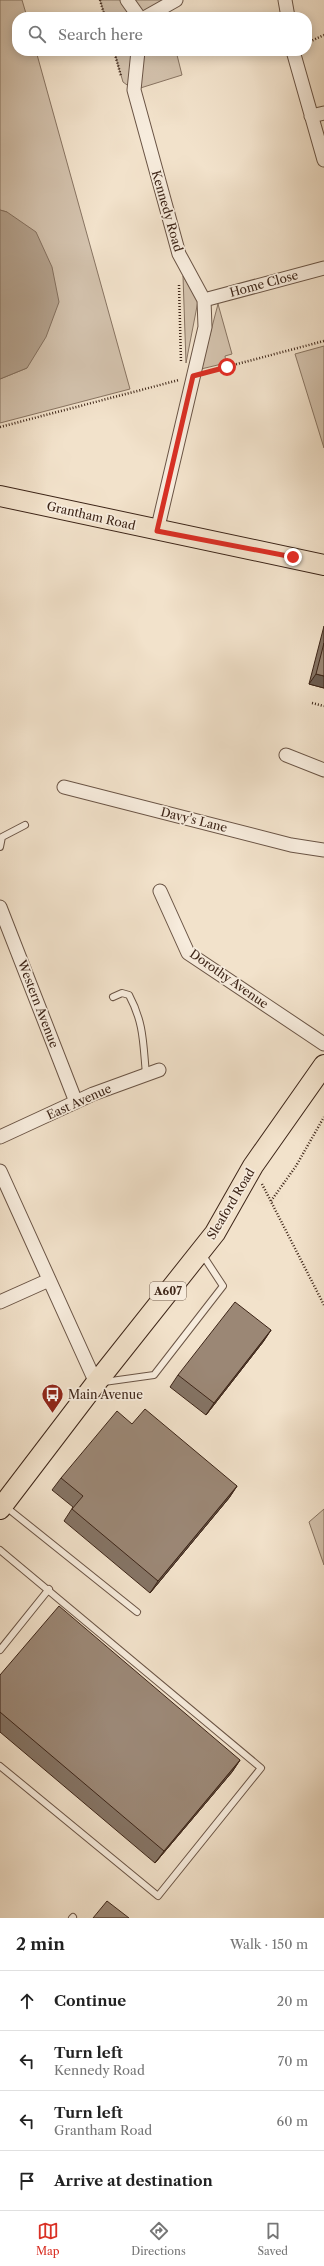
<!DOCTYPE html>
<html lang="en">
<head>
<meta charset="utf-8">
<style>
	body { margin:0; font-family:"Libre Caslon Text",serif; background:#f2f2f2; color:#222 }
	.stop { position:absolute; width:12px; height:12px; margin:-9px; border:3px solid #d93025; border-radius:50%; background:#fff }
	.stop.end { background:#d93025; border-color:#fff; box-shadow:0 1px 4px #0008 }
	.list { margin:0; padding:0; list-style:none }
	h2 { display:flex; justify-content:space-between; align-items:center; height:52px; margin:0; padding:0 16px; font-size:17px }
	h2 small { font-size:13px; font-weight:400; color:#767676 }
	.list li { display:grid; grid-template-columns:26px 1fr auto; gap:12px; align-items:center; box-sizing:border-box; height:60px; padding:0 16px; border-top:1px solid #e0e0e0 }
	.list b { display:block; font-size:15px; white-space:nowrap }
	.list p { margin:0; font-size:13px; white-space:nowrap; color:#767676 }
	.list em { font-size:13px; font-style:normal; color:#767676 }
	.icon { flex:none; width:22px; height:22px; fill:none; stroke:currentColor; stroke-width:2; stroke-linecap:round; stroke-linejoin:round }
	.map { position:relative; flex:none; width:324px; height:1918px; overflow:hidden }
	.search { position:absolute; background:#fff; box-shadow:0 2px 10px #0003; left:12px; right:12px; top:12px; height:44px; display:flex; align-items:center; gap:10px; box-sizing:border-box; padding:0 14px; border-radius:16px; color:#767676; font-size:15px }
	.sheet { height:292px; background:#fff }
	nav { display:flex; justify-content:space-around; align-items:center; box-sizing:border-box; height:56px; border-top:1px solid #e0e0e0; background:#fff; font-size:11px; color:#767676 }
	nav a { display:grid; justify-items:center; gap:2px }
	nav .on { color:#d93025 }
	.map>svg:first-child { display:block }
	.green { fill:#d3c2ad; stroke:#887462 }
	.water { fill:#b4a28e; stroke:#84705f }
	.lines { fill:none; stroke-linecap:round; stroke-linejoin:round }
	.service-casing { stroke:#6a5445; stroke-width:8 }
	.minor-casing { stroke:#6a5445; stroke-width:15 }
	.primary-casing { stroke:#3d2518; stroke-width:22 }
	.path { stroke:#3d2518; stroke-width:2.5; stroke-dasharray:1 2; stroke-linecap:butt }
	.service { stroke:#f7ecdd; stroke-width:6 }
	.minor { stroke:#f7ecdd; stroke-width:13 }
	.primary { stroke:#f2e2cb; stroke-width:20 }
	.wall { fill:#857465; stroke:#3d2518 }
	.shaded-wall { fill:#6c5e52; stroke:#3d2518 }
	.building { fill:#9b8775; stroke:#3d2518 }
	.route { stroke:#d93025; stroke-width:5 }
	.labels { text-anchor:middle; stroke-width:3.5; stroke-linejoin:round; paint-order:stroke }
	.shield { fill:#f7ecdd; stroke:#756153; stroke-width:1 }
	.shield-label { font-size:11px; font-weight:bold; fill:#3d2518 }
	.street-label { font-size:12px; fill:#3d2518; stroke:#f7ecdd }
	.poi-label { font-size:12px; fill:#3d2518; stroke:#f7ecdd; text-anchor:start }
</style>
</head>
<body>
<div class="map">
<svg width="324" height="1918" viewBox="0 0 324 1918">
	<rect width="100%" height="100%" fill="#f2e2cb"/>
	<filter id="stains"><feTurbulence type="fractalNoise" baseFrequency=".005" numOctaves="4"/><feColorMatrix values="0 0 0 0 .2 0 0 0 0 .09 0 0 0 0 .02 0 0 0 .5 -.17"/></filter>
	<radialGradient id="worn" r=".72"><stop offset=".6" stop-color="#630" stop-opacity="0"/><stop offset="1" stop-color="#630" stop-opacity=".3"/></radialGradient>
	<path class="green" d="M0,0H22L27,17H17V51H36L130,389L0,423V379L27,368L7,212L0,210Z
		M100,0H176L165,6L167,17H105Z
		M114,51H176L182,75L134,90L123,82Z
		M183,276L198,301L186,363Z
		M218,304L232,354L225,356L226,363L201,369Z
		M324,346V448L295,354Z
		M324,1509V1565L309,1522Z"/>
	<path class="water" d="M0,210L7,212L36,232L52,267L59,302L46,337L27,368L0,379Z"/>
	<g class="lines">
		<defs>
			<path id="service" d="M0,847L2,837L25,825
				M113,997L122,993L129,995C144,1023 143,1043 146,1074
				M104,1382L154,1375L223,1286L202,1254
				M6,1507L137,1612
				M0,1550L261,1768L158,1896L0,1766
				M0,1650L49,1589
				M72,1918L73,1917"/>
			<path id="minor" d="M127,0L139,17
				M285,0L288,17
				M146,17L176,0
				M138,51L134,90L179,254L204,300L205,327L157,531
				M293,51L324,160
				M311,116L324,113
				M204,300L324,268
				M286,755L324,770
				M64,787L291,845L324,850
				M160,891L188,953L324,1044
				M0,907L76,1102
				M0,1137L93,1094L159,1070
				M0,1171L96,1383
				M0,1302L49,1280"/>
			<path id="primary" d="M0,496L324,565
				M0,1509L96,1383L215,1233L253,1166L324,1065"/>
		</defs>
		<use href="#service" class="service-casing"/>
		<use href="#minor" class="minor-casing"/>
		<use href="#primary" class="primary-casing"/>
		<path class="path" d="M100,0L105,17
			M307,43L324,35
			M114,51L121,76
			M179,285L181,362
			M207,372L324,341
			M0,427L179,380
			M312,703L324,706
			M262,1184L324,1305
			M271,1201L296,1166L324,1117"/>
		<use href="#service" class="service"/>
		<use href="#minor" class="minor"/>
		<use href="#primary" class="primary"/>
	</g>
	<path class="wall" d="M324,626V688L309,684Z
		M271,1330L263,1342L206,1415L170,1387L178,1375Z
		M132,1424L237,1486L229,1498L150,1593L64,1521L73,1507L52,1490L61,1478Z
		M0,1675L240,1760L232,1772L155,1863L0,1732Z"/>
	<path class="shaded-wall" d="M316,674L324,676V688L309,684Z
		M271,1330L263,1342L206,1415L214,1403Z
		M237,1486L229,1498L150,1593L158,1581Z
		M240,1760L232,1772L155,1863L164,1851Z"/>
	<path class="building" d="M324,643V676L316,674Z
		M235,1302L271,1330L214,1403L178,1375Z
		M145,1409L237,1486L158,1581L72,1509L83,1496L61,1478L117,1411L132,1424Z
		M59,1606L240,1760L164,1851L0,1712V1675Z
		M107,1901L129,1918H93Z"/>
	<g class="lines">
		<path class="route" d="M227,367L193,376L157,531L293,557"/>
	</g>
	<defs>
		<symbol id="bus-pin" viewBox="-11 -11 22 30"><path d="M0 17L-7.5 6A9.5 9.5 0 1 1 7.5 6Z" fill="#8f2418" stroke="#f7ecdd"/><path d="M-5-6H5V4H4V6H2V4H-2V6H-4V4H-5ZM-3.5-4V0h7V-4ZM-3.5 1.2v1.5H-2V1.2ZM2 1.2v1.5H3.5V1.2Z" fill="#fff"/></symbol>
	</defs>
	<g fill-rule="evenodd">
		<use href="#bus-pin" x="40" y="1382" width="25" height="34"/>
	</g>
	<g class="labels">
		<rect class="shield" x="150" y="1282" width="36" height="18" rx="3"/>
		<g class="shield-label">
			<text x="168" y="1295">A607</text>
		</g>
		<g class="street-label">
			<text transform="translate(167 211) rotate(74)" y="4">Kennedy Road</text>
			<text transform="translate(264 284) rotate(-15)" y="4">Home Close</text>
			<text transform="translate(91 516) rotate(13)" y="4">Grantham Road</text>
			<text transform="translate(194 820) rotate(14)" y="4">Davy's Lane</text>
			<text transform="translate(229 979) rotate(35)" y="4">Dorothy Avenue</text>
			<text transform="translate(38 1004) rotate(69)" y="4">Western Avenue</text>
			<text transform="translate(79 1102) rotate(-24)" y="4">East Avenue</text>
			<text transform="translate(231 1204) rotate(-59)" y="4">Sleaford Road</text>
		</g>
		<g class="poi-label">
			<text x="68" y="1399">Main Avenue</text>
		</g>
	</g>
	<rect width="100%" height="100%" filter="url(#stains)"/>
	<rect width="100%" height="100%" fill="url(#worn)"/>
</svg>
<div class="stop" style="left:227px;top:367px"></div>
<div class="stop end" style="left:293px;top:557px"></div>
<div class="search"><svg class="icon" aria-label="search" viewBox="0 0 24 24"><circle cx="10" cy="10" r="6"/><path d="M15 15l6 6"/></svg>Search here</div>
</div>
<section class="sheet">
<h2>2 min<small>Walk · 150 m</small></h2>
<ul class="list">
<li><svg class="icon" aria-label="ahead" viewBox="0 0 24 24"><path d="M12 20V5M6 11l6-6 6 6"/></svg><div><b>Continue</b></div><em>20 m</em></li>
<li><svg class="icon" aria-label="left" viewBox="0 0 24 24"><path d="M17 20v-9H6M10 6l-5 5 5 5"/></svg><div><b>Turn left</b><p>Kennedy Road</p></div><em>70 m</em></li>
<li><svg class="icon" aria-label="left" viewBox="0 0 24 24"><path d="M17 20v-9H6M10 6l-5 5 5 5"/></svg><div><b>Turn left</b><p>Grantham Road</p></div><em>60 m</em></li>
<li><svg class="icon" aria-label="arrive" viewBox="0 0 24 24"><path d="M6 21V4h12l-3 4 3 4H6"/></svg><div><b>Arrive at destination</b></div></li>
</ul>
</section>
<nav>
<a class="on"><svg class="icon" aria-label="map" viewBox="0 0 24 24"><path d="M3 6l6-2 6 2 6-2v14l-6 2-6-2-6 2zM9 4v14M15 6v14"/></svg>Map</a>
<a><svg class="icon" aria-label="directions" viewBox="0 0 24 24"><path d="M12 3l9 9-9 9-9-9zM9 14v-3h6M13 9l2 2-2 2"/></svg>Directions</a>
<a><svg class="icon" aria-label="saved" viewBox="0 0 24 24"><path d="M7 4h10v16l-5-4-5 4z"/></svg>Saved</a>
</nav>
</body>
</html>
